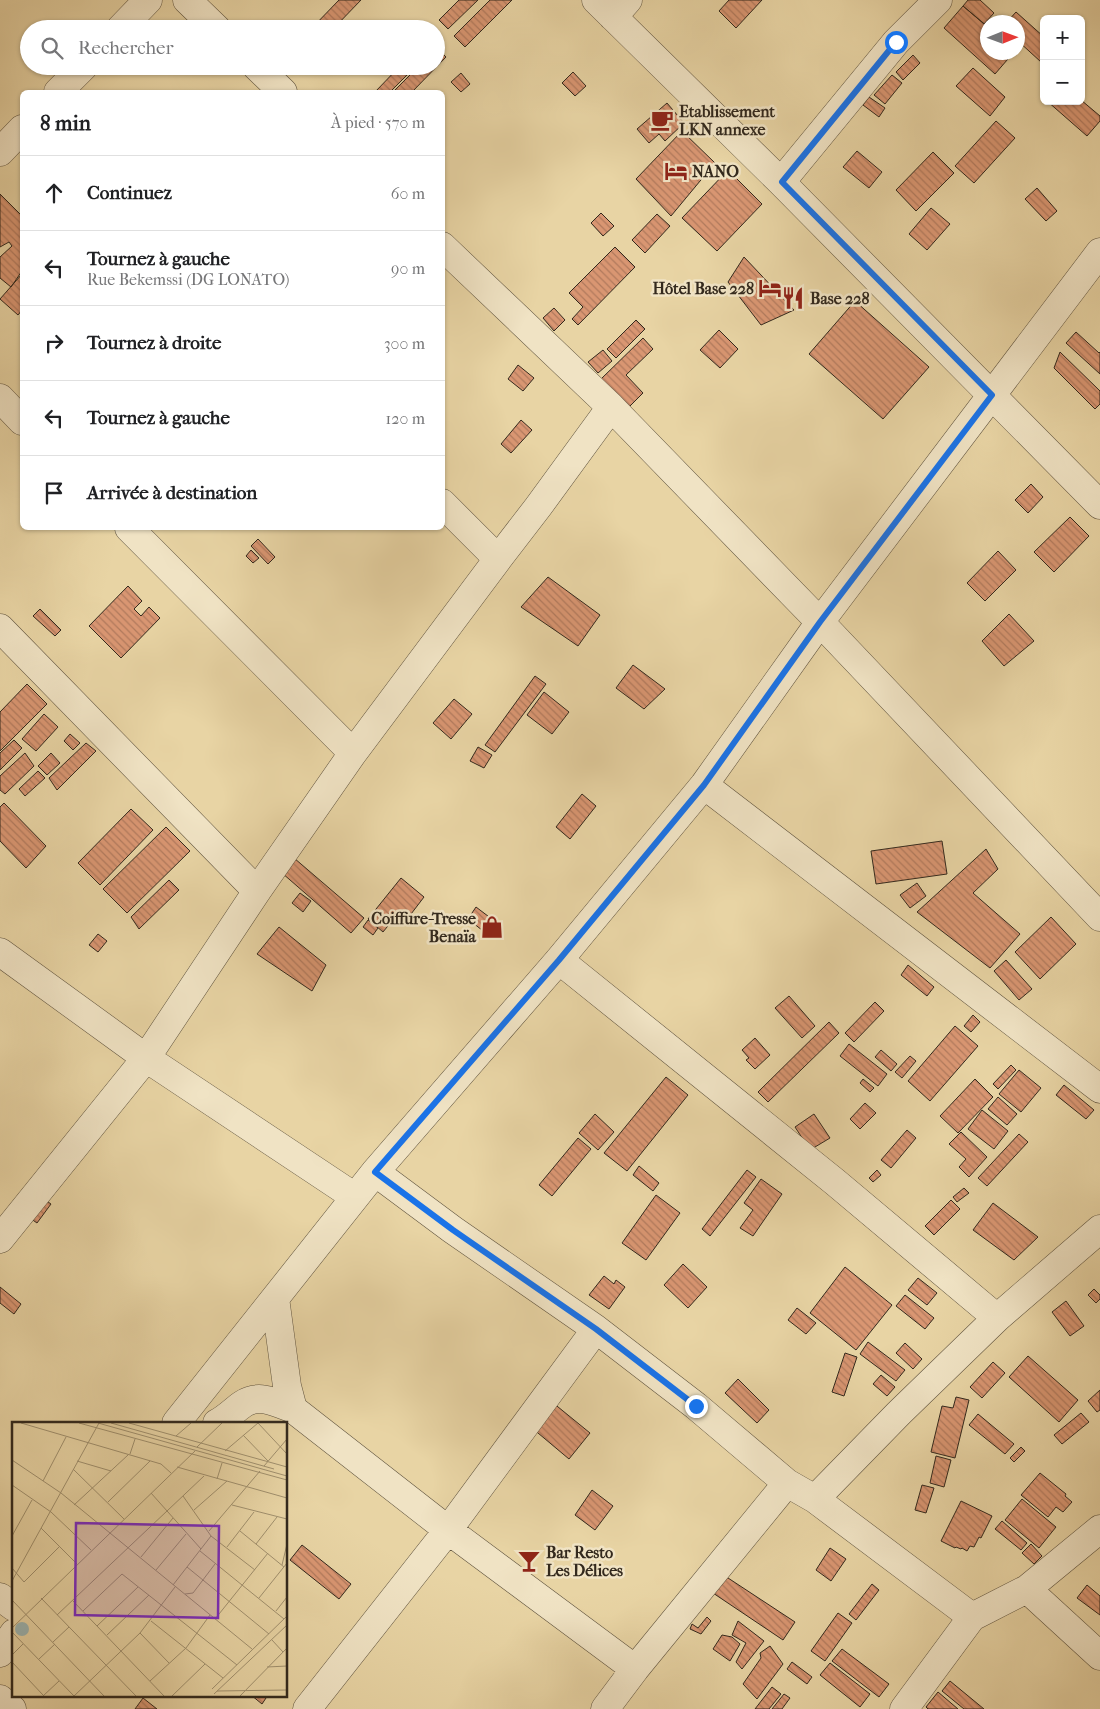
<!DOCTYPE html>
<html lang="fr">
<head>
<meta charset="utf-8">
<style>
	body { margin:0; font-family:"IM FELL French Canon",serif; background:#f6f6f6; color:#202124 }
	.controls { position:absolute; right:15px; top:15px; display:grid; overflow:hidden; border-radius:8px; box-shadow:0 1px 4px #0004 }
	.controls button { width:45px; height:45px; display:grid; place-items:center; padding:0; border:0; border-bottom:1px solid #e0e0e0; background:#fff; color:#202124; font:25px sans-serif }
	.compass { position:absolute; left:980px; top:15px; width:45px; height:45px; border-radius:50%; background:#fff; box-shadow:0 1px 4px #0004; rotate:89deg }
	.stop { position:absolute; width:15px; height:15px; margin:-11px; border:4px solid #1a73e8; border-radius:50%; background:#fff }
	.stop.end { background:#1a73e8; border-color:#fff; box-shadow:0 1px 5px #0008 }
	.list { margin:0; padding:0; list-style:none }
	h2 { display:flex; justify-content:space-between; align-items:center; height:65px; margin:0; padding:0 20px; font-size:21px }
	h2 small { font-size:16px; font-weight:400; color:#757577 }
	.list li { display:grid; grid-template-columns:32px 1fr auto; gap:15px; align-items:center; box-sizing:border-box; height:75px; padding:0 20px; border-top:1px solid #e0e0e0 }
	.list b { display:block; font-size:19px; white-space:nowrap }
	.list p { margin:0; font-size:16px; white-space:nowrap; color:#757577 }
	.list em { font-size:16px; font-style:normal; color:#757577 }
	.icon { flex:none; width:28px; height:28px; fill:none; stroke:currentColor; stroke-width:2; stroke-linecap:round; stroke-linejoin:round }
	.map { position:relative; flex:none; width:1100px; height:1709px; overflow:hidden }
	.search { position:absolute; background:#fff; box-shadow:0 1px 4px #0004; left:20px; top:20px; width:425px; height:55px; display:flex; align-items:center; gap:12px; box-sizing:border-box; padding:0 18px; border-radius:28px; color:#757577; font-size:19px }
	.panel { position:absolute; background:#fff; box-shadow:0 1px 4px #0004; left:20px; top:90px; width:425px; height:440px; border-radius:8px }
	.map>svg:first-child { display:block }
	.building { fill:url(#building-back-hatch); stroke:#33291d }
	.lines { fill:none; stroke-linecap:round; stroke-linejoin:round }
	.minor-casing { stroke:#60543f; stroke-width:29 }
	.minor { stroke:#f0e3c4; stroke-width:28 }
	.route { stroke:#1a73e8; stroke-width:6 }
	.labels { text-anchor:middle; stroke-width:5; stroke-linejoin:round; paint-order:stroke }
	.poi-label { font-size:16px; font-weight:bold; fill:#33291d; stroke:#f0e3c4; text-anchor:start }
	.inset-road { fill:none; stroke:#a0906e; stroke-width:1 }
	.view { fill:#7b2cbf; fill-opacity:0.15; stroke:#7b2cbf; stroke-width:2.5 }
	.inset-edge { fill:none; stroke:#33291d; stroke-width:2.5 }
</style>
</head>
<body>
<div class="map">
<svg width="1100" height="1709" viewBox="0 0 1100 1709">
	<defs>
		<pattern id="building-back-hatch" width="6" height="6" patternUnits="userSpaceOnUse" patternTransform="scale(1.25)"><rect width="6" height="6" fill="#d99672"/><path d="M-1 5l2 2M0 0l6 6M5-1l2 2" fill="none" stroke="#b17a5d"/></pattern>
	</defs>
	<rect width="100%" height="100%" fill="#e8d4a4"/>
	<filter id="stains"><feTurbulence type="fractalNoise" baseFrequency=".004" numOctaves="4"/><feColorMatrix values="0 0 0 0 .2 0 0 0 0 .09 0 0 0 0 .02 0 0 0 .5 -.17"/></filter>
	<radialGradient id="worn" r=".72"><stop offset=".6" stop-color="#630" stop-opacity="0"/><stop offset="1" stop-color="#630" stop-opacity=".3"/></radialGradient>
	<path class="building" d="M339,0H361L333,29H311Z
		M459,0H478L448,29L439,20Z
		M490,0H512L465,47L454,36Z
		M729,0H762L736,28L719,11Z
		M968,0H980L994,13L984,24L963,6Z
		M963,6L988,27V52H1014L995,74L944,28Z
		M1016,12L1044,37V58L1041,62L1018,41V22H1007Z
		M437,48L446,57L412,92H393L419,66H436Z
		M913,55L920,63L903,80L896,72Z
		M400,66H416L390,92H375Z
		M973,68L1005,97L990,116L956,86Z
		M573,72L586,86L575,96L562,83Z
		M461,73L470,84L461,92L451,82Z
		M892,75L902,83L885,104L874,95Z
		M869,97L885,108L879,117L863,105Z
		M1081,100L1100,116V121L1087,136L1047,101H1081Z
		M667,103L684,123L665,141L659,134L649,143L637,129Z
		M996,121L1015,138L974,183L955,166Z
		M682,131L715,163L671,216L636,179Z
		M857,151L882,172L869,188L843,167Z
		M933,152L954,173L916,211L896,190Z
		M728,170L762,204L717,251L682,218Z
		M1037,188L1057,211L1046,221L1025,199Z
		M0,194L22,216V271L11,287L0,278V257L12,246L9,242L0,247Z
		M931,208L950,224L927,250L909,234Z
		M601,213L614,226L603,236L591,223Z
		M657,214L670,226L645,253L632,240Z
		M615,247L635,267L578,325L572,319L583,307L569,293Z
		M744,257L794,310L761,325L728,282Z
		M22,274V310L18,315L0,299Z
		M855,301L929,367L883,419L809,354Z
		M554,308L565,320L554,331L543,318Z
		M636,320L645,329L616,358L607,349Z
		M719,330L738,349L720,368L700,350Z
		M1076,332L1099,353L1100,352V374L1066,343Z
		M643,338L653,349L626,375L643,393L629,407L601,379Z
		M603,350L612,361L598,373L588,362Z
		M1060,352L1100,391V404L1095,409L1054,368Z
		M518,365L534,378L523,391L508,379Z
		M521,420L532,430L511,453L501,444Z
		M1031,484L1043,497L1028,513L1015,500Z
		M1070,517L1089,536L1054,572L1034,552Z
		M258,539L275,557L268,564L251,546Z
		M251,550L259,558L253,563L246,556Z
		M998,551L1016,570L985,601L967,583Z
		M548,577L600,615L578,646L521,607Z
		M128,586L142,601L134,609L141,616L149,607L160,618L121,658L89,626Z
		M40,609L61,630L55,636L33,616Z
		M1009,614L1034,641L1004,666L982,641Z
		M633,665L665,689L644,709L616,688Z
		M535,676L546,684L495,752L485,745Z
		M27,684L47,704L0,751V712Z
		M544,692L569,712L552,734L527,715Z
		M454,699L472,714L451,739L433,723Z
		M44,714L58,727L36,751L22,739Z
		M70,734L80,743L73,750L64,741Z
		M14,740L22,748L0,770V753Z
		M86,743L96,751L57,790L49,778Z
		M478,747L492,755L484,768L470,761Z
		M25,753L34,766L5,794L0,790V776Z
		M51,753L60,763L47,775L38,766Z
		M38,771L45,778L25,796L19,789Z
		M582,794L596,806L570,839L556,827Z
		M4,803L46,846L26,868L0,841V807Z
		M131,809L153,830L100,885L78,863Z
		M166,827L190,851L127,913L103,889Z
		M942,841L947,874L876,884L871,851Z
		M986,849L998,869L973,893L1020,934L990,968L917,912Z
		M294,858L364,918L351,933L282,873Z
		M401,878L424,897L408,918L400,911L383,932L368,919Z
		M169,880L179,890L139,929L131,917Z
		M917,883L926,896L910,908L900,895Z
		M300,893L311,901L303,912L292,903Z
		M476,907L501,926L492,938L468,919Z
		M1051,917L1076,944L1040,979L1015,952Z
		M368,920L378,928L373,935L363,927Z
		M279,927L326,965L312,991L257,954Z
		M98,934L107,941L98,952L89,945Z
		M1006,960L1032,989L1019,1000L994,971Z
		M908,965L934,987L927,996L901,975Z
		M789,996L815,1026L802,1038L775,1008Z
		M875,1002L884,1011L854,1042L845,1033Z
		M973,1015L980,1022L971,1032L964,1026Z
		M829,1022L839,1033L768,1102L758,1092Z
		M955,1026L978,1046L930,1101L908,1081Z
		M755,1038L770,1055L755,1069L746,1060L749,1058L742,1050Z
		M849,1044L887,1074L878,1086L840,1056Z
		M881,1050L897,1064L891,1071L875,1057Z
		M910,1056L916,1061L902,1078L895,1072Z
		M1011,1065L1016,1070L998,1089L993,1084Z
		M1019,1070L1041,1088L1021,1112L999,1094Z
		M666,1077L688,1095L627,1171L604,1153Z
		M863,1079L874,1088L870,1092L860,1083Z
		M975,1079L993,1097L958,1133L940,1116Z
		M1064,1085L1094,1110L1086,1119L1056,1095Z
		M998,1097L1017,1114L1007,1125L988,1109Z
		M865,1103L876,1113L860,1129L850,1119Z
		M982,1110L1008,1131L994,1149L968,1129Z
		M595,1114L614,1132L598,1150L579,1133Z
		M814,1114L830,1138L810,1150L795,1127Z
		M907,1130L916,1138L891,1168L881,1160Z
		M961,1132L987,1157L969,1177L959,1167L966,1159L949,1144Z
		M1019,1134L1028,1142L987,1186L978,1178Z
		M578,1138L591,1149L552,1196L539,1185Z
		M639,1166L659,1183L653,1191L633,1175Z
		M747,1170L756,1177L710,1236L702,1229Z
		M877,1170L881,1175L873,1182L869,1178Z
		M761,1179L782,1194L753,1236L740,1228L753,1210L744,1203Z
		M964,1188L969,1193L957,1202L953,1197Z
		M656,1195L680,1213L646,1260L622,1243Z
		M41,1197L51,1204L37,1223L27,1216Z
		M951,1200L960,1209L934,1235L925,1226Z
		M993,1203L1038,1237L1014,1260L973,1230Z
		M683,1264L707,1287L688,1308L664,1285Z
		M845,1267L892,1305L856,1350L810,1313Z
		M604,1276L614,1284L616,1280L625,1287L609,1309L589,1295Z
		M918,1278L937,1293L927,1305L908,1290Z
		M0,1287L21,1304L14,1314L0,1303Z
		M1094,1289L1100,1295V1299L1096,1303L1088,1295Z
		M905,1295L934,1318L925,1329L896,1306Z
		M1066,1301L1084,1326L1070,1336L1052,1312Z
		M797,1308L816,1323L806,1334L788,1320Z
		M868,1342L905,1370L896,1381L860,1354Z
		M905,1343L922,1359L913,1369L896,1353Z
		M845,1353L857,1357L844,1396L832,1392Z
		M1028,1356L1078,1400L1059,1422L1009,1377Z
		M993,1362L1005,1373L982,1398L970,1387Z
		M881,1375L895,1387L887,1396L873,1384Z
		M738,1379L769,1410L757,1423L725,1393Z
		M1100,1390V1410L1097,1412L1088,1401Z
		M956,1397L969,1400L955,1458L931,1452L942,1406L953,1408Z
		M552,1402L590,1433L569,1459L532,1428Z
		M1081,1413L1089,1422L1062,1444L1054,1435Z
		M978,1414L1014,1444L1005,1454L969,1425Z
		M1021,1447L1025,1451L1014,1462L1010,1458Z
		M936,1456L951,1460L944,1487L930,1483Z
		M1040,1473L1066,1494L1065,1496L1072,1502L1063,1512L1056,1507L1048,1517L1021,1495Z
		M922,1485L934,1488L926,1513L915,1510Z
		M592,1490L613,1506L595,1530L575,1515Z
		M1022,1499L1056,1527L1039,1548L1005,1520Z
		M961,1501L992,1516L981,1538L979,1537L974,1547L970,1546L967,1551L962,1548L961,1549L956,1547L955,1548L941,1541Z
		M1002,1521L1027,1543L1021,1550L995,1529Z
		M1031,1544L1042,1556L1034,1564L1022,1553Z
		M302,1545L351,1584L339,1599L290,1560Z
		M830,1548L846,1559L831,1581L816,1570Z
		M725,1576L795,1622L783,1640L713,1593Z
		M872,1584L879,1590L856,1620L849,1614Z
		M1087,1585L1100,1596V1615L1077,1598Z
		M838,1613L852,1623L825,1661L811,1651Z
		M707,1617L711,1621L701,1634L690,1629L692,1624L698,1628Z
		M738,1621L764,1641L742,1669L736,1662L746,1643L732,1635Z
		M722,1635L732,1637L740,1644L730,1661L713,1649Z
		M770,1646L783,1664L757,1699L743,1684L761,1658L760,1653Z
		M842,1649L889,1684L879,1697L832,1661Z
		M792,1662L812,1677L807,1684L787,1669Z
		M830,1663L870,1694L860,1707L820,1675Z
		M950,1681L984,1709H964L942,1691Z
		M772,1687L781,1694L769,1709H755Z
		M938,1692L958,1709H928L926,1707Z
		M784,1694L790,1698L782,1709H772Z
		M251,1695H268L262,1704Z
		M143,1698L157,1709H135Z"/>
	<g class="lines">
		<defs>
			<path id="minor" d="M187,0L217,29
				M596,0L781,182L1100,505
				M613,17L628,0
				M120,29L148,0
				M256,66L283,92
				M58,92L84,66
				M0,152L22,129
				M781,182L896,42L938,0
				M442,246L611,407L820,622L1100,917
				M0,398L22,421
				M129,528L353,753
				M498,559L538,507L611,407
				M0,628L257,891
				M704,785L1100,1089
				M0,952L146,1058L355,1197
				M559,960L835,1182L997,1318
				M375,1172L453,1230L596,1329L696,1406L787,1483L815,1499L972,1617
				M0,1239L146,1058L257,891L353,753L498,559L442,503
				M275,1298L287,1386L293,1409L448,1530L635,1669
				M176,1423L375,1172L559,960L704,785L820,622L1100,252
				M217,1423C227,1418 234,1410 243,1404C259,1393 277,1403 293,1409
				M815,1499L899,1413L997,1318L1100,1229
				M1027,1589L1100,1656
				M0,1597L14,1607
				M0,1653L14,1633
				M0,1699L12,1709
				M307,1709L448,1530L596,1329
				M605,1709L635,1669L787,1483
				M904,1709L972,1617L1027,1589L1100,1529"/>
		</defs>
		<use href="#minor" class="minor-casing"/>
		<use href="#minor" class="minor"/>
	</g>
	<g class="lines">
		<path class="route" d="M696,1406L596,1329L453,1230L375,1172L559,960L704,785L820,622L992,395L782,182L896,42"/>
	</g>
	<defs>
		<symbol id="cafe-bare" viewBox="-9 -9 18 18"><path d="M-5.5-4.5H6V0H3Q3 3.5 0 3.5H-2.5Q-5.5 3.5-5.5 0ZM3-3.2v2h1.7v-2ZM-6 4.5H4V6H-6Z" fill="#8f2418" stroke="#f0e3c4" stroke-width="2.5" paint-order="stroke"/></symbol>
		<symbol id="hotel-bare" viewBox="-9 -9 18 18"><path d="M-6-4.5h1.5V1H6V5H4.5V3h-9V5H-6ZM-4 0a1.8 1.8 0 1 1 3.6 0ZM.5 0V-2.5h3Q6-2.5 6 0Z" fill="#8f2418" stroke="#f0e3c4" stroke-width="2.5" paint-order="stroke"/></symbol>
		<symbol id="restaurant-bare" viewBox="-9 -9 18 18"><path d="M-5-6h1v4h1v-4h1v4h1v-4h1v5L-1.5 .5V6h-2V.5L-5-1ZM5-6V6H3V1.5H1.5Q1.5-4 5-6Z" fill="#8f2418" stroke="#f0e3c4" stroke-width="2.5" paint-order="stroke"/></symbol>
		<symbol id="shop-bare" viewBox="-9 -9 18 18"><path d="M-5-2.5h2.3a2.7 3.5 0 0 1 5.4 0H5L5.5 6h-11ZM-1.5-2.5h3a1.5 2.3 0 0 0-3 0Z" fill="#8f2418" stroke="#f0e3c4" stroke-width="2.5" paint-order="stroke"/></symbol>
		<symbol id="bar-bare" viewBox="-9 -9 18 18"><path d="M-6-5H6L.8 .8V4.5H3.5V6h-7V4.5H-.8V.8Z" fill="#8f2418" stroke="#f0e3c4" stroke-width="2.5" paint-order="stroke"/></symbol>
	</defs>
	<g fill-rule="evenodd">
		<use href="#cafe-bare" x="646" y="104" width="32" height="32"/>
		<use href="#hotel-bare" x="660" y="155" width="32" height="32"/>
		<use href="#hotel-bare" x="754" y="272" width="32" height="32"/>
		<use href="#restaurant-bare" x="777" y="282" width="32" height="32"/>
		<use href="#shop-bare" x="476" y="911" width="32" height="32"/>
		<use href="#bar-bare" x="513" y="1545" width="32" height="32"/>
	</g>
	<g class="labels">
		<g class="poi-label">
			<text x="679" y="117">Etablissement<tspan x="679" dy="18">LKN annexe</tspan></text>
			<text x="692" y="177">NANO</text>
			<text x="754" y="294" text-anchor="end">Hôtel Base 228</text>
			<text x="810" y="304">Base 228</text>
			<text x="476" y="924" text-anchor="end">Coiffure-Tresse<tspan x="476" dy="18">Benaïa</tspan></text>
			<text x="546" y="1558">Bar Resto<tspan x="546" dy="18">Les Délices</tspan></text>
		</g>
	</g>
	<g transform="translate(12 1422)">
		<rect width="275" height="275" fill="#e8d4a4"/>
		<path d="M3 207a7 7 0 1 1 14 0a7 7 0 1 1-14 0Z" fill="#9cb5b2"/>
		<path class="inset-road" d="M9,1L149,42L159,51M67,1L275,58M86,1L275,54M99,1L262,47M117,1L275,45M246,1L275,32M231,13L256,39M164,14L179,1M185,25L210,1M213,29L246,1M118,32L123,17M0,38L49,71L240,227M65,39L99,49M252,44L275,17M165,45L275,76M61,47L112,97M205,57L210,41M31,59L54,15M0,63L39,90L79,128M139,71L189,127M171,74L199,114L243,148M96,80L138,39M62,83L116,33M220,83L275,97M182,88L215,59M29,106L65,142M197,109L248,49M228,109L272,145M0,114L20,78M244,122L265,95M215,125L242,90M188,129L272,197M129,135L161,96M270,143L275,122M175,145L257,212M0,146L12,160L47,125M144,148L174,112M0,159L87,1M161,163L199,114M173,172L181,171L203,142M29,176L124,274M247,176L275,141M0,178L92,274M61,179L152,274M71,189L110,152L225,243M264,189L275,175M45,193L192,54M203,197L256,131M139,199L211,256M85,204L126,165M0,206L183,29M0,210L62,274M128,211L157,241M95,213L137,173M260,218L271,230M41,220L57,205M0,233L11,222M27,237L43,222M0,240L31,273M255,245L275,244M138,259L174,226L198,193M200,267L275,194M205,269L275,268M202,272L275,203M31,274L47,259M62,274L128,211L163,165M160,274L193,242M228,274L275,226"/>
		<path class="view" d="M64,101L207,104L206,196L63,193Z"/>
		<rect width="275" height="275" class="inset-edge"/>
	</g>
	<rect width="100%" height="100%" filter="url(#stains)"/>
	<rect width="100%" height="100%" fill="url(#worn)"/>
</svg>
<div class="controls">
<button>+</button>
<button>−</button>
</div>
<svg class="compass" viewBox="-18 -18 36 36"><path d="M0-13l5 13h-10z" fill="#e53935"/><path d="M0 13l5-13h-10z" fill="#757577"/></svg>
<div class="stop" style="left:896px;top:42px"></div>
<div class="stop end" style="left:696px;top:1406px"></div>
<div class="search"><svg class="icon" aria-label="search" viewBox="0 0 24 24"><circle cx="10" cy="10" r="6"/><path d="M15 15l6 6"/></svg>Rechercher</div>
<section class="panel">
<h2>8 min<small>À pied · 570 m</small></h2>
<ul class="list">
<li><svg class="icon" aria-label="ahead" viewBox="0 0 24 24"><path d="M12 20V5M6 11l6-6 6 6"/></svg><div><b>Continuez</b></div><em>60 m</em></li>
<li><svg class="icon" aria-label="left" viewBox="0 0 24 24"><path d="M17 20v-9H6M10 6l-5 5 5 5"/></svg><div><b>Tournez à gauche</b><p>Rue Bekemssi (DG LONATO)</p></div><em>90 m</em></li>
<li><svg class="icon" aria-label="right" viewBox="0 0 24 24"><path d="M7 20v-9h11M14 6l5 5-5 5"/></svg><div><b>Tournez à droite</b></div><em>300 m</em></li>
<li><svg class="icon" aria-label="left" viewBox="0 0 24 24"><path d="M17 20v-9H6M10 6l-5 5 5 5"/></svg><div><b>Tournez à gauche</b></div><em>120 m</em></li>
<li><svg class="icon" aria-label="arrive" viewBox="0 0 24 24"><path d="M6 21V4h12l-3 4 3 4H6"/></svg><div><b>Arrivée à destination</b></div></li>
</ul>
</section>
</div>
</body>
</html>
